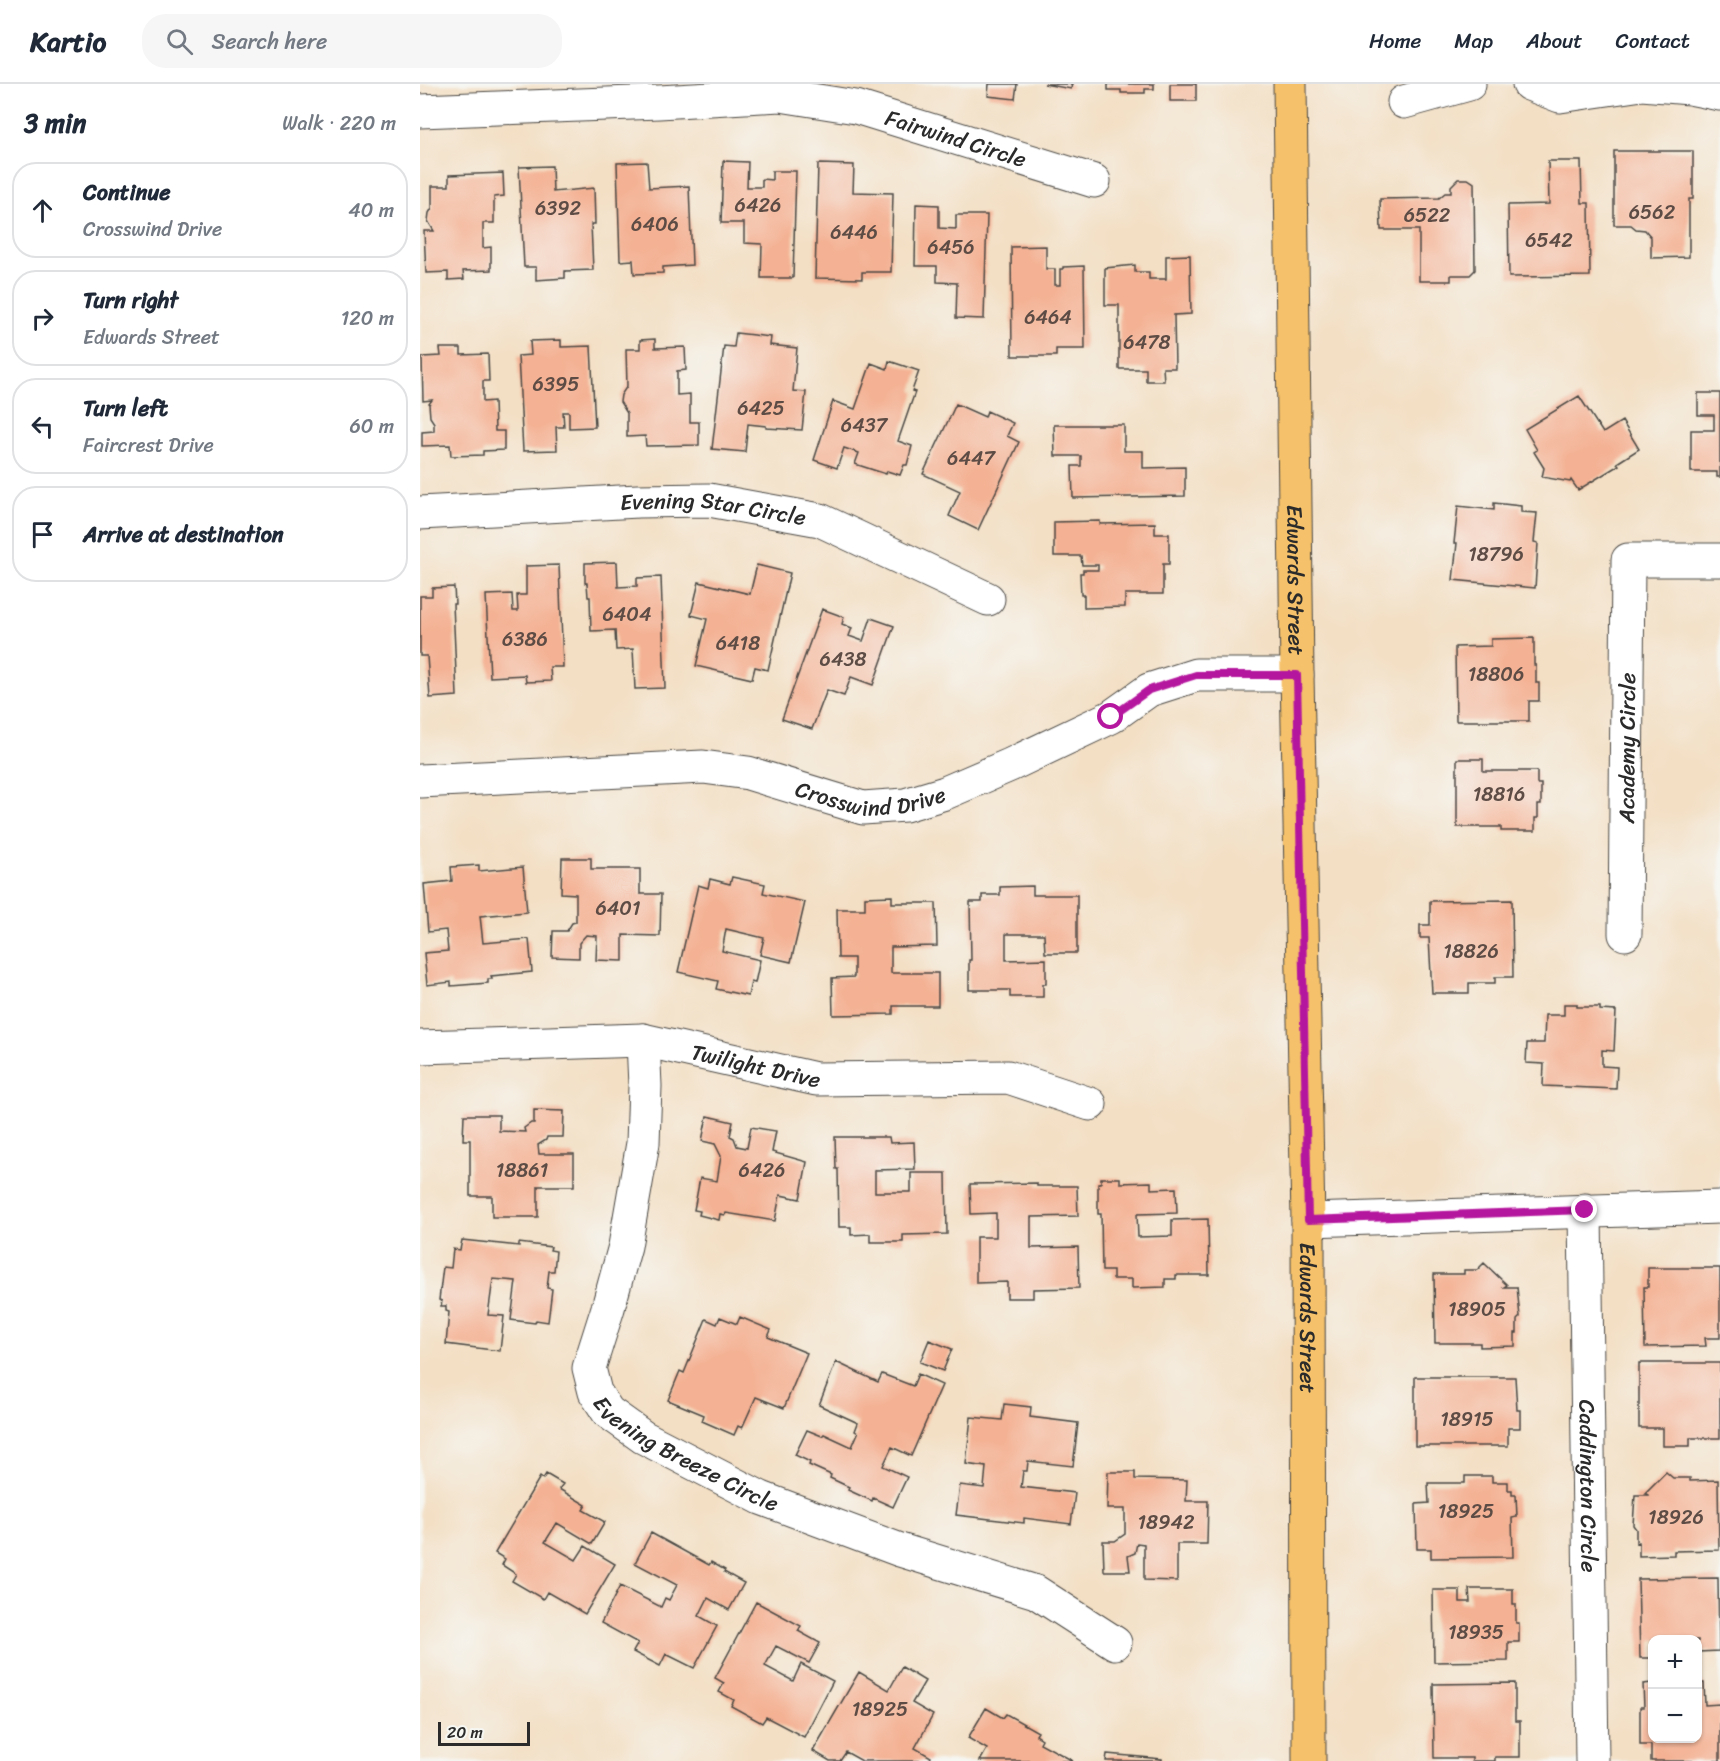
<!DOCTYPE html>
<html lang="en">
<head>
<meta charset="utf-8">
<style>
	body { margin:0; font-family:Sriracha,sans-serif; background:#f6f6f7; color:#1f2937 }
	.controls { position:absolute; right:18px; bottom:18px; display:grid; overflow:hidden; border-radius:12px; box-shadow:0 2px 4px #0004 }
	.controls button { width:54px; height:54px; display:grid; place-items:center; padding:0; border:0; border-bottom:2px solid #e0e1e3; background:#fff; color:#1f2937; font:30px sans-serif }
	.scale { position:absolute; left:18px; bottom:15px; width:92px; box-sizing:border-box; padding-left:6px; border:3px solid #2b2b2b; border-top:0; font-size:16px; line-height:21px; white-space:nowrap; color:#2b2b2b; -webkit-text-stroke:4px #f6f6f2; paint-order:stroke }
	.stop { position:absolute; width:18px; height:18px; margin:-14px; border:4px solid #b5179e; border-radius:50%; background:#fff }
	.stop.end { background:#b5179e; border-color:#fff; box-shadow:0 2px 6px #0008 }
	.list { margin:0; padding:0; list-style:none }
	h2 { display:flex; justify-content:space-between; align-items:center; height:78px; margin:0; padding:0 24px; font-size:26px }
	h2 small { font-size:20px; font-weight:400; color:#747a83 }
	.list li { display:grid; grid-template-columns:39px 1fr auto; gap:18px; align-items:center; box-sizing:border-box; height:96px; margin:0 12px 12px; padding:0 12px; border:2px solid #e0e1e3; border-radius:24px }
	.list b { display:block; font-size:22px; white-space:nowrap }
	.list p { margin:0; font-size:20px; white-space:nowrap; color:#747a83 }
	.list em { font-size:20px; font-style:normal; color:#747a83 }
	.icon { flex:none; width:33px; height:33px; fill:none; stroke:currentColor; stroke-width:2; stroke-linecap:round; stroke-linejoin:round }
	.map { position:relative; flex:none; width:1300px; height:1677px; overflow:hidden }
	header { display:flex; align-items:center; gap:36px; box-sizing:border-box; height:84px; padding:0 30px; background:#fff; border-bottom:2px solid #e0e1e3 }
	header strong { font-size:28px }
	nav { display:flex; gap:33px; margin-inline-start:auto; font-size:21px }
	.search { width:420px; height:54px; background:#f6f6f7; display:flex; align-items:center; gap:15px; box-sizing:border-box; padding:0 21px; border-radius:24px; color:#747a83; font-size:22px }
	main { display:flex }
	aside { flex:1; background:#fff }
	.map>svg:first-child { display:block }
	.building { fill:#f4b193 }
	.lines { fill:none; stroke-linecap:round; stroke-linejoin:round }
	.minor-casing { stroke:#494642; stroke-width:35 }
	.major-casing { stroke:#494642; stroke-width:35 }
	.minor { stroke:#fff; stroke-width:33 }
	.major { stroke:#f5c16b; stroke-width:33 }
	.route { stroke:#b5179e; stroke-width:8 }
	.labels { text-anchor:middle; stroke-width:4.5; stroke-linejoin:round; paint-order:stroke }
	.number-label { font-size:20px; fill:#5d4c45 }
	.street-label { font-size:22px; fill:#2b2b2b; stroke:#f6f6f2 }
</style>
</head>
<body>
<header>
<strong>Kartio</strong>
<div class="search"><svg class="icon" aria-label="search" viewBox="0 0 24 24"><circle cx="10" cy="10" r="6"/><path d="M15 15l6 6"/></svg>Search here</div>
<nav><a>Home</a><a>Map</a><a>About</a><a>Contact</a></nav>
</header>
<main>
<aside>
<h2>3 min<small>Walk · 220 m</small></h2>
<ul class="list">
<li><svg class="icon" aria-label="ahead" viewBox="0 0 24 24"><path d="M12 20V5M6 11l6-6 6 6"/></svg><div><b>Continue</b><p>Crosswind Drive</p></div><em>40 m</em></li>
<li><svg class="icon" aria-label="right" viewBox="0 0 24 24"><path d="M7 20v-9h11M14 6l5 5-5 5"/></svg><div><b>Turn right</b><p>Edwards Street</p></div><em>120 m</em></li>
<li><svg class="icon" aria-label="left" viewBox="0 0 24 24"><path d="M17 20v-9H6M10 6l-5 5 5 5"/></svg><div><b>Turn left</b><p>Faircrest Drive</p></div><em>60 m</em></li>
<li><svg class="icon" aria-label="arrive" viewBox="0 0 24 24"><path d="M6 21V4h12l-3 4 3 4H6"/></svg><div><b>Arrive at destination</b></div></li>
</ul>
</aside>
<div class="map">
<svg width="1300" height="1677" viewBox="0 0 1300 1677">
	<rect width="100%" height="100%" fill="#f6f6f2"/>
	<filter id="ink" filterUnits="userSpaceOnUse"><feTurbulence type="fractalNoise" baseFrequency=".0167" numOctaves="2"/><feDisplacementMap in="SourceGraphic" scale="12" xChannelSelector="R" yChannelSelector="G"/><feConvolveMatrix kernelMatrix="1 2 1 2 8 2 1 2 1" color-interpolation-filters="sRGB"/></filter>
	<filter id="wash" filterUnits="userSpaceOnUse"><feTurbulence type="fractalNoise" baseFrequency=".008" numOctaves="4" result="noise"/><feDisplacementMap in="SourceGraphic" scale="24" xChannelSelector="R" yChannelSelector="G"/><feGaussianBlur stdDeviation="1.35" result="paint"/><feColorMatrix in="noise" values="0 0 0 0 0 0 0 0 0 0 0 0 0 0 0 0 0 1.4 0 .05"/><feComposite in="paint" operator="in"/></filter>
	<g filter="url(#wash)">
		<rect width="100%" height="100%" fill="#f3dfc4"/>
		<g id="blocks">
			<path class="building" d="M569,0H597L595,15L568,12Z
				M624,0H652L651,5Z
				M688,0H734V5H725V9H701V6H688Z
				M750,0H776V17H750Z
				M1194,67H1273V115H1269V173L1231,174V153L1225,146L1216,145L1211,141H1194Z
				M303,77L328,78L327,103H342V95L352,96V87H376L373,194H341L342,160L324,159V139H301Z
				M1128,77H1161L1162,119H1169L1170,192L1089,193L1088,121L1129,120Z
				M227,78L229,104L269,102L272,181L243,183V189L214,190L213,176L200,177L197,79Z
				M398,80L434,81L433,108L473,109L471,188H442V195L395,194Z
				M132,82L133,108L174,104L175,140H171L173,186L145,187V194L116,196V183H104L99,83Z
				M83,89L84,112L74,113V139H63V164L71,163V186L43,187L44,195L28,196V188L6,189L4,147H14L8,137L9,129L12,124V102H29V91Z
				M1038,95H1048L1054,99L1055,186L1050,191H1031V197H999V146H961L960,115L1019,114L1025,109H1031V102Z
				M496,120L519,121V144L536,145V131H567L564,235L536,234L537,199L517,198V182H495Z
				M626,162V185H635V201H640V185H643V183L664,182L665,265H636V272H592L591,163Z
				M770,171L771,230L754,231L755,284H743L744,297H726V285H699V221H685V184L715,181V188H729V195H746V172Z
				M316,249L351,253L350,261L377,264L373,307L386,308L382,346L346,344V342L328,340L325,368L292,365L304,262L314,263Z
				M235,255V264L265,263L266,286L257,287V311L270,310V338H279V361L226,362L225,352L207,353V329L200,318L201,311L207,302L206,265H220V256Z
				M141,256V263L171,262L175,343L149,344V328H143L144,343H136L137,366L103,367L98,272L111,271L110,257Z
				M20,264H41V271L68,270L69,297H63V318L74,317L75,347H84V366L63,367V371L31,372L30,361L2,362V348L14,347V339L10,333L9,320L12,316L3,317L2,273L21,272Z
				M469,277L499,287L492,307L495,308L478,357L492,362L487,381H484L480,391L467,387L466,390L435,380L439,369L424,364L417,384L394,376L413,317L435,325L451,279L467,285Z
				M1278,309H1300V393H1297V388H1271V346H1294V331H1278Z
				M1159,312L1183,349L1202,337L1219,365L1197,379L1199,381L1158,406L1151,396L1150,398L1122,393L1124,384L1114,368L1117,366L1105,345Z
				M536,320L565,333L567,327L593,339L587,352L599,358L558,446L529,432L540,407L503,390Z
				M634,341H704V367H723V384L765,383V412L653,414L652,382H661V372H635Z
				M1074,419L1101,422V428L1117,429L1114,458L1118,459L1115,504L1033,496L1037,459H1034L1038,422L1074,426Z
				M680,437V440L735,439V450H749V480H743V510H705V523L664,524V511H661L660,489H663V486H678V481H662L661,472H634V438Z
				M197,478L198,503L217,502V494L241,493L245,604L215,605L213,565L196,566L195,546L171,547L170,513H168L167,499H165V479Z
				M139,481L143,583H130L131,597L106,598L105,591L70,593L66,511L92,510L93,527H98L97,511H106V482Z
				M337,481L370,489L348,586L335,583L332,595L276,582L287,535L271,531L279,498L330,510Z
				M34,503L35,520H33L37,612L10,614L7,572H0V512H12V504Z
				M402,525L424,533L422,540L432,544L429,552L443,557L451,534L474,542L453,601L431,593L424,612L407,606L392,645L362,635Z
				M1114,554V581H1116V599H1119V617H1109V637H1036L1035,563L1071,562V555Z
				M1037,675H1063V687H1117V700H1121V721H1118V734H1115V747H1081V743H1037Z
				M142,774H171V785H220V810H241L240,852L203,851V877L176,876L177,852L166,851L159,859V874L132,873L133,847H147L152,839L156,838V810L141,809Z
				M59,781V787L103,783L107,828L60,832L63,859L109,855L112,888L71,892L72,895H68V899L31,902V898L7,901L4,869L28,867L26,846L8,848L4,800L32,797L31,783Z
				M312,793L345,800L343,809L385,818L371,878L340,871L344,854L306,845L302,867L340,876L335,899L331,898L328,912L296,905L298,897L258,888L278,801L288,804L290,795L310,800Z
				M613,802V811H657V869H625L624,850H586V876L626,875V900H623V913H590V906H549V876H551L550,818H562V811H580V803Z
				M472,812V819H516L517,862L471,863V889H518V922H473V930L413,931L412,894L434,893V874H418L417,825H445V813Z
				M1092,816L1093,893H1075V899H1049V909H1012L1009,854H1000V841H1010V817Z
				M1144,920H1157V923H1180V926L1196,927L1194,967L1182,966V982L1197,983L1196,1005L1123,1002L1124,980L1106,979L1107,959H1124L1125,931H1144Z
				M114,1026L144,1027L143,1053H127L126,1056L118,1061L119,1070H154V1102H118V1133H72V1112H50V1056H43L44,1031H79V1047L105,1048L104,1044L111,1039H114Z
				M287,1032L313,1038L310,1052L314,1054L317,1062L327,1064L331,1043L356,1047L352,1068L387,1078L380,1115L360,1111L355,1137L306,1129L305,1131L300,1130L299,1136L279,1131L280,1127L274,1126L280,1094L297,1097L301,1072L295,1060L282,1057Z
				M415,1053H469L470,1059L494,1058L495,1085L455,1086V1108H491V1089H526L527,1150L483,1151V1158H450V1150L431,1151V1143H419L418,1085H416Z
				M681,1094H700V1099L731,1098V1105L756,1104L757,1129L717,1130L718,1153L752,1152V1136L788,1135L789,1191H756V1195H745V1203L712,1204V1195H693V1187H682L681,1130H678V1099H681Z
				M617,1099V1102H657L658,1132L611,1133V1164L658,1163L659,1204L613,1205V1214H587V1198L556,1199V1153H576V1129L551,1130L550,1100Z
				M42,1156L99,1162V1159L131,1163L130,1166L136,1167L134,1187H129L127,1204L132,1205L128,1238L116,1236L115,1239L91,1236L96,1197L73,1195L68,1231L84,1232L80,1267L26,1260L29,1228L26,1227V1222H21L22,1217L19,1216L23,1183L31,1184L33,1165L40,1166Z
				M1064,1179L1087,1201L1084,1203H1097L1100,1233L1097,1236V1249H1095V1262L1060,1263V1259H1015L1014,1190H1044V1186H1057Z
				M1228,1184H1300V1254H1285L1286,1262L1225,1263L1224,1203H1228Z
				M300,1233L317,1240L320,1233L351,1246L348,1253L387,1269L364,1324L336,1313L322,1344L318,1342L314,1351L282,1337L284,1331L248,1316L260,1287L264,1289L286,1235L297,1240Z
				M509,1256L532,1265L523,1287L500,1278Z
				M416,1278L458,1298L462,1290L493,1302L498,1290L522,1301L491,1372L472,1363L463,1382L487,1393L473,1423L453,1414L452,1417L428,1406L429,1403L410,1394L411,1391L389,1381L390,1378L375,1371L387,1346L402,1352L404,1350L432,1363L438,1349L435,1347L438,1339L399,1321Z
				M1219,1279H1300V1354H1270V1362H1243V1344H1219Z
				M995,1293H1095L1097,1326H1100V1344H1088V1362H995Z
				M584,1320L611,1323L610,1333L658,1339L653,1382L608,1377L607,1387H603L601,1403L655,1409L651,1440L604,1434V1439L536,1431L540,1401L564,1404L566,1383L546,1380L551,1333L582,1336Z
				M688,1388H715V1395L767,1396L766,1417H788L787,1460H757V1497L724,1496V1460L717,1459L715,1469L708,1472L710,1487H684L683,1457H695L705,1450V1425H687Z
				M1246,1388L1253,1394H1270V1397L1298,1396L1299,1466L1254,1467V1471L1219,1472V1458L1216,1459V1445L1213,1441L1215,1411H1228L1225,1409Z
				M126,1390L143,1400L139,1405L166,1421L163,1426L185,1438L172,1460L137,1439L125,1458L156,1476L165,1462L195,1480L165,1530L127,1508L123,1515L92,1497L96,1490L82,1481L85,1475L75,1469L120,1393L123,1395Z
				M1045,1392H1072V1398H1088V1406H1092V1411H1096L1097,1433L1092,1434L1093,1473L1011,1474V1465H997L996,1420L1009,1419L1008,1399H1045Z
				M231,1449L289,1481L291,1478L305,1486L304,1488L324,1499L309,1526L288,1514L279,1532L297,1542L274,1584L246,1570L240,1582L213,1568L218,1559L181,1539L200,1502L241,1523L245,1514L249,1516L257,1501L215,1479Z
				M1298,1494L1299,1567L1278,1568V1556H1232V1574H1220L1218,1495Z
				M1049,1505H1093V1520H1096V1539H1099V1558H1088V1577L1014,1578L1013,1506H1040V1518H1050Z
				M336,1518L381,1542L378,1547L400,1559L389,1579L356,1562L345,1582L373,1597L381,1580L413,1597L384,1653L346,1633L342,1639L311,1622L314,1616L299,1608L304,1599L295,1594Z
				M482,1583L505,1597L492,1619L513,1631L495,1664L511,1673L509,1677H442L426,1668L420,1677H410L393,1667L439,1588L469,1606Z
				M1095,1599V1637H1100V1673H1075V1677H1052V1674H1014L1013,1600Z
				M1232,1599V1654H1278V1599H1284L1285,1621L1300,1620V1677H1231V1661H1220V1623H1224L1223,1600Z
				M566,1624L583,1634L586,1630L618,1648L616,1651L622,1655L620,1659L653,1677H560L567,1665L548,1654Z
				M687,1670L742,1675V1677H686Z"/>
		</g>
	</g>
	<g filter="url(#ink)">
		<use href="#blocks" fill-opacity="0" stroke="#494642" stroke-width="1.5"/>
		<g class="lines">
			<defs>
				<g id="minor">
					<path d="M1109,0L1140,12L1222,0L1270,4L1300,10"/>
					<path d="M984,18L1049,0"/>
					<path id="s1" d="M0,27L239,18L360,11L436,23L674,97"/>
					<path id="s2" d="M0,429L218,417L289,416L400,436L568,515"/>
					<path id="s3" d="M0,697L283,683L328,689L443,724L485,721L525,709L590,681L691,633L729,606L776,591H877"/>
					<path id="s4" d="M1205,850L1208,476H1300"/>
					<path id="s5" d="M223,956L225,1002L223,1059L205,1162L188,1224L169,1284L175,1308L188,1328L223,1353L341,1414L480,1466L616,1508L695,1559"/>
					<path id="s6" d="M0,963L223,956L396,995L588,993L670,1020"/>
					<path id="s7" d="M1165,1126L1172,1677"/>
					<path d="M888,1136L1300,1123"/>
				</g>
				<g id="major">
					<path id="s8" d="M870,0L877,591L888,1136L889,1677"/>
				</g>
			</defs>
			<use href="#minor" class="minor-casing"/>
			<use href="#major" class="major-casing"/>
			<use href="#minor" class="minor"/>
			<use href="#major" class="major"/>
		</g>
	</g>
	<g class="lines" filter="url(#ink)">
		<path class="route" d="M691,633L729,606L776,591H877L888,1136L1165,1126"/>
	</g>
	<g class="labels">
		<g class="number-label">
			<text x="338" y="128">6426</text>
			<text x="138" y="131">6392</text>
			<text x="1232" y="135">6562</text>
			<text x="1007" y="138">6522</text>
			<text x="235" y="147">6406</text>
			<text x="434" y="155">6446</text>
			<text x="1129" y="163">6542</text>
			<text x="531" y="170">6456</text>
			<text x="628" y="240">6464</text>
			<text x="727" y="265">6478</text>
			<text x="136" y="307">6395</text>
			<text x="341" y="331">6425</text>
			<text x="444" y="348">6437</text>
			<text x="551" y="381">6447</text>
			<text x="1076" y="477">18796</text>
			<text x="207" y="537">6404</text>
			<text x="105" y="562">6386</text>
			<text x="318" y="566">6418</text>
			<text x="423" y="582">6438</text>
			<text x="1076" y="597">18806</text>
			<text x="1079" y="717">18816</text>
			<text x="198" y="831">6401</text>
			<text x="1051" y="874">18826</text>
			<text x="102" y="1093">18861</text>
			<text x="342" y="1093">6426</text>
			<text x="1057" y="1232">18905</text>
			<text x="1047" y="1342">18915</text>
			<text x="1046" y="1434">18925</text>
			<text x="1256" y="1440">18926</text>
			<text x="746" y="1445">18942</text>
			<text x="1056" y="1555">18935</text>
			<text x="460" y="1632">18925</text>
		</g>
		<g class="street-label">
			<text dy="8" stroke="none"><textPath href="#s1" startOffset="542">Fairwind Circle</textPath></text>
			<text dy="8" stroke="none"><textPath href="#s2" startOffset="294">Evening Star Circle</textPath></text>
			<text dy="8" stroke="none"><textPath href="#s8" startOffset="496">Edwards Street</textPath></text>
			<text dy="8" stroke="none"><textPath href="#s4" startOffset="186">Academy Circle</textPath></text>
			<text dy="8" stroke="none"><textPath href="#s3" startOffset="456">Crosswind Drive</textPath></text>
			<text dy="8" stroke="none"><textPath href="#s6" startOffset="339">Twilight Drive</textPath></text>
			<text dy="8" stroke="none"><textPath href="#s8" startOffset="1234">Edwards Street</textPath></text>
			<text dy="8" stroke="none"><textPath href="#s5" startOffset="472">Evening Breeze Circle</textPath></text>
			<text dy="8" stroke="none"><textPath href="#s7" startOffset="276">Caddington Circle</textPath></text>
		</g>
	</g>
</svg>
<div class="controls">
<button>+</button>
<button>−</button>
</div>
<div class="scale">20 m</div>
<div class="stop" style="left:691px;top:633px"></div>
<div class="stop end" style="left:1165px;top:1126px"></div>
</div>
</main>
</body>
</html>
